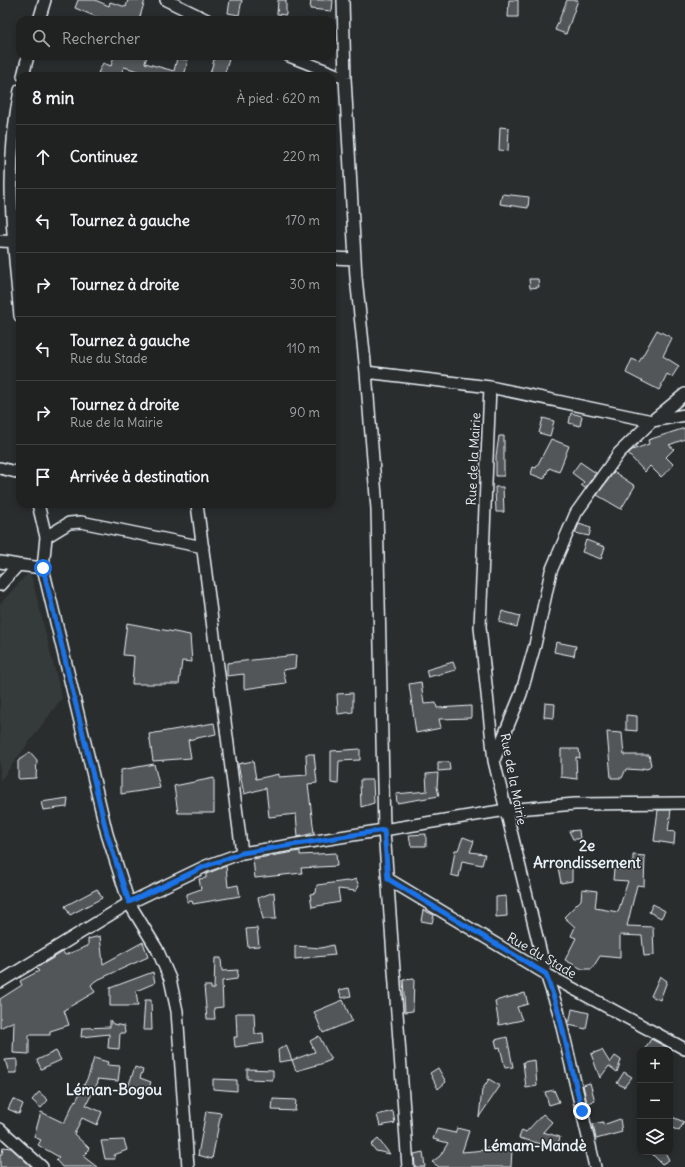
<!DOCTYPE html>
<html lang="fr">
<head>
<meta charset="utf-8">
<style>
	body { margin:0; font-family:Delius,sans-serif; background:#2d2f2f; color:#f1f3f6 }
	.controls { position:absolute; right:12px; bottom:12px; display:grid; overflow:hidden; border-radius:8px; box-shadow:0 2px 6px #0003 }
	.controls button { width:36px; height:36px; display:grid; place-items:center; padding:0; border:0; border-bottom:1px solid #3d3f40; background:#202222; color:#f1f3f6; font:20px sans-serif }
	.stop { position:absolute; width:12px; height:12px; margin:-9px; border:3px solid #1a73e8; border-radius:50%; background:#fff }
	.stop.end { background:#1a73e8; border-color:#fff; box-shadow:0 1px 4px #0008 }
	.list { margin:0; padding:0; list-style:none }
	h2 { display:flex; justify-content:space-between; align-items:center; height:52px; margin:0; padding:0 16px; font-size:17px }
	h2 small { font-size:13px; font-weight:400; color:#a2a4a5 }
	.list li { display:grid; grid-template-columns:26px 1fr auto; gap:12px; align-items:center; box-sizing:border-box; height:64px; padding:0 16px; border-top:1px solid #3d3f40 }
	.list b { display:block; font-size:15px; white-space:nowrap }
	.list p { margin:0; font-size:13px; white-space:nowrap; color:#a2a4a5 }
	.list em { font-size:13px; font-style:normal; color:#a2a4a5 }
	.icon { flex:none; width:22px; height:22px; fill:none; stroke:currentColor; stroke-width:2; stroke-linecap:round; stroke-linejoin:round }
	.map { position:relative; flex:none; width:685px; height:1167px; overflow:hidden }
	.search { position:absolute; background:#202222; box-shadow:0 2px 6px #0003; left:16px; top:16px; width:320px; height:44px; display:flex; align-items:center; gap:10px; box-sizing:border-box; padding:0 14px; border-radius:12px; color:#a2a4a5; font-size:15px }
	.panel { position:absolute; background:#202222; box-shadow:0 2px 6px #0003; left:16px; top:72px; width:320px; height:436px; border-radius:12px }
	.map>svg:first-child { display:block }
	.built { fill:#363a3b }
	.building { fill:#535759; stroke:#e8f1f8 }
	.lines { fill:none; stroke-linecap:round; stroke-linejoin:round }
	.street-casing { stroke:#e8f1f8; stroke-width:14 }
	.street { stroke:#2a2d2e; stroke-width:11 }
	.route { stroke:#1a73e8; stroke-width:5 }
	.labels { text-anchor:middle; stroke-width:3; stroke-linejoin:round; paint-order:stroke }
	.street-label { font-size:13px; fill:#e8f1f8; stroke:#2a2d2e }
	.quarter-label { font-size:15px; font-weight:bold; fill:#e8f1f8; stroke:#2a2d2e }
</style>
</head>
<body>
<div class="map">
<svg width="685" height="1167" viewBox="0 0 685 1167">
	<rect width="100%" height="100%" fill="#2a2d2e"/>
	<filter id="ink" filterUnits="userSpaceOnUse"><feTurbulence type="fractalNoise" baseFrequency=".025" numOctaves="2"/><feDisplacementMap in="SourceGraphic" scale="8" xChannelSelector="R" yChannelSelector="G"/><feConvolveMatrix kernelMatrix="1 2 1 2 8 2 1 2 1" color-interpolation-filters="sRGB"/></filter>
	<g filter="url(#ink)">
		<path class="built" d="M30,571L62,698L0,781V604Z"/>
		<path class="building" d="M78,0H95L109,6L110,2L126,7L128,0H145L139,20H104L75,8Z
			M230,0H242L239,15L228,13Z
			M278,0H286V15L277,14Z
			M311,0H333L332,11L310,9Z
			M509,0H518V17H508Z
			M567,0H578L566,34L555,30Z
			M114,56H147L145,63L174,71L177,58L188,60L184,76H156L124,67L120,76H106L98,73L103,63L111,66Z
			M215,56H230L224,76L210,74Z
			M500,127L509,128L508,151L499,150Z
			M502,194L529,197L528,208L500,204Z
			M529,279H538L539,287L530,288Z
			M657,330L672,338L663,356L679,366L672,377L667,374L659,390L626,373L632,359L639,362Z
			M571,413L582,416L580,426L569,423Z
			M543,418L554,421L550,436L539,433Z
			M685,428V439L669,445L674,449L666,457L674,465L661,477L650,466L645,472L628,454L632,450L649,444L648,440Z
			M499,436H504V476H496V456Z
			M551,439L569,446L559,472L549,468L544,479L531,474L533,467L536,468Z
			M580,462L596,473L585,488L581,485L584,482L572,473Z
			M614,472L635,486L621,509L597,495Z
			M495,487H503L504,512H496Z
			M579,524L591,528L589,536L575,533Z
			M586,540L605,547L601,559L582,552Z
			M502,611L520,616L517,627L499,622Z
			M127,623L190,635L192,662L182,661L179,684H132L134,656L123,655Z
			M556,642L576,646L574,656L554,652Z
			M296,655L295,668L283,670L286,683L244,689V674L227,676V663Z
			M453,662L456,670L428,677L426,670Z
			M421,682L424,704L436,703L437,708L471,706V718L439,719L441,728L416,733L409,684Z
			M353,693V712L338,714L337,694Z
			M545,703L555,704L554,718L544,717Z
			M626,715L637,716V731L626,730Z
			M214,723L216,734L188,740L191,758L153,761L149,734Z
			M607,732L622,733L624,755H649L651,765L647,769L642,768V770L626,769L622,778H611Z
			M360,749V760L339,761L338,784L331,783V751Z
			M561,749H579L580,758L576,757L577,779L561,777Z
			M30,752L37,760L36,778L18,779V761Z
			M306,754H314L317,783L308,784L314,833L298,837L296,814L269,817L266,788L244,794L238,764L253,761L256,779L279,774V777L307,775Z
			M438,762H449L450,770L438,771Z
			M154,764L160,788L121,794V770Z
			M438,773L437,787L439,796L397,803L396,794L427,791L426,774Z
			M214,778V813H178L174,786Z
			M360,780H373L374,803L361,807Z
			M68,798L67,807L43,810L41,802Z
			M658,810H671L668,831L675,832L674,844L654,841Z
			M579,830L580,839H573L569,831Z
			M426,834V846H411L409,835Z
			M463,837L474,841L470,852L485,854L482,865L462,861L459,877L451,875L455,850H458Z
			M300,851V855L336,853L337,866L301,868L302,873L255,878L253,859Z
			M633,855L645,856L644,886L637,885L627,926L653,927L654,955L644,956L642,936L620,935V958L600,956L592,969H582L565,960L576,938L571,936L575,927L564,917L581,900L582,889L597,891L595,908L618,912L628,881L613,880L614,869L633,870Z
			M557,862L572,863V881L561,883Z
			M226,866L228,887L238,885L240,896L193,904L192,901L187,902V894L201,889L199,879L206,878V874Z
			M356,879L359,886L356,891L338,889L340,902L312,907L310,894L316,893L317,885L347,881V882Z
			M97,889L102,898L70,915L65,906Z
			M274,892L276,919H263L258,898Z
			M506,896L507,916L496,917V897Z
			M653,904L665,911L661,918L649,912Z
			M423,910L434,915L432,923L421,921Z
			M257,928L259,946L248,947L246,929Z
			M100,936L103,964L143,942L148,957L95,981L91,985L95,992L64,1010L69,1025L50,1031V1035H29V1054L13,1053L14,1021L0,1028V999L22,985L20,981L39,971L36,968L63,952L65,955L88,946V939Z
			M333,945L335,955L295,959V946L321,948Z
			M215,958H221L222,971L238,970L237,979L222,981L223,1007L214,1008L215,1019H207L204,986H211V989H214Z
			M153,972L155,983L136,991L138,1006H110V988Z
			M660,976L667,981L660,1000L651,996Z
			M414,979L413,1011L405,1012L403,980Z
			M349,988L351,996L342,998L339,990Z
			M525,993L528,1004L517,1007L522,1020L499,1025L495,1001Z
			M145,1000H151L152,1030H143Z
			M343,1000L352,1021L323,1033L314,1012Z
			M572,1009L589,1013L586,1029L569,1025Z
			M236,1013H254L255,1034L263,1033L264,1043L235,1047L234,1037H237Z
			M110,1020L113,1024L124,1026L125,1033H120L119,1049L108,1048L109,1034L81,1037L82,1028L110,1027Z
			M319,1036L331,1060L321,1064L296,1071L292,1060L315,1052L310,1041Z
			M507,1037L513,1067L505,1068L500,1047L497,1048L495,1040Z
			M651,1039L672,1050H644Z
			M286,1045L292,1060L279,1062L278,1050Z
			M602,1050L610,1063L615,1056L621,1060L617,1072L609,1066L600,1078L591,1054Z
			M56,1051L61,1060L41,1069L37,1060Z
			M94,1058L108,1062L107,1065L120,1066L118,1081L97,1079L98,1082L86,1105L102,1112L97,1125L82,1118L74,1134L89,1148L84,1157L97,1167H62L56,1160L59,1157L38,1145L41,1140L34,1137L41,1112L64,1123L75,1100L76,1101L88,1077Z
			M17,1059V1073H9L5,1060Z
			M535,1060L537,1086L526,1088L523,1062Z
			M135,1067L143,1070L140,1078L151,1082L147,1093L136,1088L135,1091L128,1087Z
			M438,1068L446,1082L438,1089L430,1073Z
			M247,1069L273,1070V1080L247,1079Z
			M624,1072L632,1077L624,1087L617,1083Z
			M213,1079L237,1080V1091L213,1089Z
			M489,1079L500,1086L479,1117L482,1090Z
			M590,1083L595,1101L587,1103L583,1085Z
			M554,1090L559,1102L549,1105L545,1092Z
			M39,1092L48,1100L41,1108L32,1100Z
			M13,1099L23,1104L19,1114L8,1109Z
			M273,1099L296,1100L295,1111L272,1110Z
			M206,1111L221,1113L212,1159L198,1155Z
			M393,1111L395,1123L380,1126L377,1115Z
			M543,1114L552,1122L543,1132L560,1137L557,1148L519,1138L522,1130L526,1132Z
			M670,1116L684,1122L679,1131L670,1127Z
			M620,1119L622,1132L596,1139L593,1124L603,1122V1125Z
			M457,1128L469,1131L462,1152L486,1150L487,1147L512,1149L511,1167H439L432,1162L440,1156L448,1143L433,1139L437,1129L455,1133Z
			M378,1139L390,1154L376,1151L371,1145Z
			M124,1140L127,1150L114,1155L115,1159H105L101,1141Z
			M3,1147L11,1148L32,1167H0V1154H2Z
			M423,1152L425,1167H415L414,1154Z
			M650,1152H665L669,1160L662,1164Z"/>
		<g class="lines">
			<defs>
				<path id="street" d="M166,0L207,20
					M343,0L345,78L356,277L366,372L377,509L384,830L408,1167
					M39,20L45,0
					M289,56L345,78
					M23,76L28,56
					M20,90C4,170 13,237 20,316
					M0,241L20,242
					M332,258L355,259
					M366,372L490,387L652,421L685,394
					M490,387L480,627L494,761L546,974L558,1010L595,1167
					M0,468L20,473
					M38,504L46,537L43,568L107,834L129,903L157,949L170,979L177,1011L188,1167
					M197,504L242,853
					M46,537L69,523L81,522L203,547
					M0,562L18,565
					M0,585L18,565L43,568
					M494,760L521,694L535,645L551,571L576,513L619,453L652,421L685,415
					M388,879L546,974L685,1049
					M0,982L129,903L206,866L242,853L506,810L575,804L685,803
					M0,1129L42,1167"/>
			</defs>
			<use href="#street" class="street-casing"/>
			<use href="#street" class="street"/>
		</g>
	</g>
	<g class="lines" filter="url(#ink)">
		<path class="route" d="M43,568L107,834L129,902L206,866L242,853L384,830L388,879L546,974L558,1010L582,1111"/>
	</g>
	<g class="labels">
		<g class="street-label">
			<text transform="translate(473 459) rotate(-87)" y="5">Rue de la Mairie</text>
			<text transform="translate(514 779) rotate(79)" y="5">Rue de la Mairie</text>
			<text transform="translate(542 955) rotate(30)" y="5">Rue du Stade</text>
		</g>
		<g class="quarter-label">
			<text x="587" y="851">2e<tspan x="587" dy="17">Arrondissement</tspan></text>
			<text x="114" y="1095">Léman-Bogou</text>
			<text x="535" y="1151">Lémam-Mandè</text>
		</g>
	</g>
</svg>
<div class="controls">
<button>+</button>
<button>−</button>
<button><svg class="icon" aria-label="layers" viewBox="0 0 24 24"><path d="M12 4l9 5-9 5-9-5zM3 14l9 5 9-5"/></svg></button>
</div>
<div class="stop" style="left:43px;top:568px"></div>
<div class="stop end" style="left:582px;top:1111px"></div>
<div class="search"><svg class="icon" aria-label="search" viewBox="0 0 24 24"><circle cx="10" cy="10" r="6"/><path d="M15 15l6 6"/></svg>Rechercher</div>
<section class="panel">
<h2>8 min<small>À pied · 620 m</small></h2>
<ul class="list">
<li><svg class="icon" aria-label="ahead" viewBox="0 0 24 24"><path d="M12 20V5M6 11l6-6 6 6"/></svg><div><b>Continuez</b></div><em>220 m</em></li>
<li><svg class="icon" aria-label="left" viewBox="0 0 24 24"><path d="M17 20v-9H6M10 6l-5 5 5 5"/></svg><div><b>Tournez à gauche</b></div><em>170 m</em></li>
<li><svg class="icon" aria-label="right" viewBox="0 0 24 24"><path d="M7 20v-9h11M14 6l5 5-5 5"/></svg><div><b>Tournez à droite</b></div><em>30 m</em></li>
<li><svg class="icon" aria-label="left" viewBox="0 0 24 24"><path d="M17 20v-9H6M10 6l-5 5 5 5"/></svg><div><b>Tournez à gauche</b><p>Rue du Stade</p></div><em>110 m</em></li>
<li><svg class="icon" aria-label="right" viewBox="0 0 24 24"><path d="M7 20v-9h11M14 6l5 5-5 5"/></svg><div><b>Tournez à droite</b><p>Rue de la Mairie</p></div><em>90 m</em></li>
<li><svg class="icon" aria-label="arrive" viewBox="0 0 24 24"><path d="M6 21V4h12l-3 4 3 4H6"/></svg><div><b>Arrivée à destination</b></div></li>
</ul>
</section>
</div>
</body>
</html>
